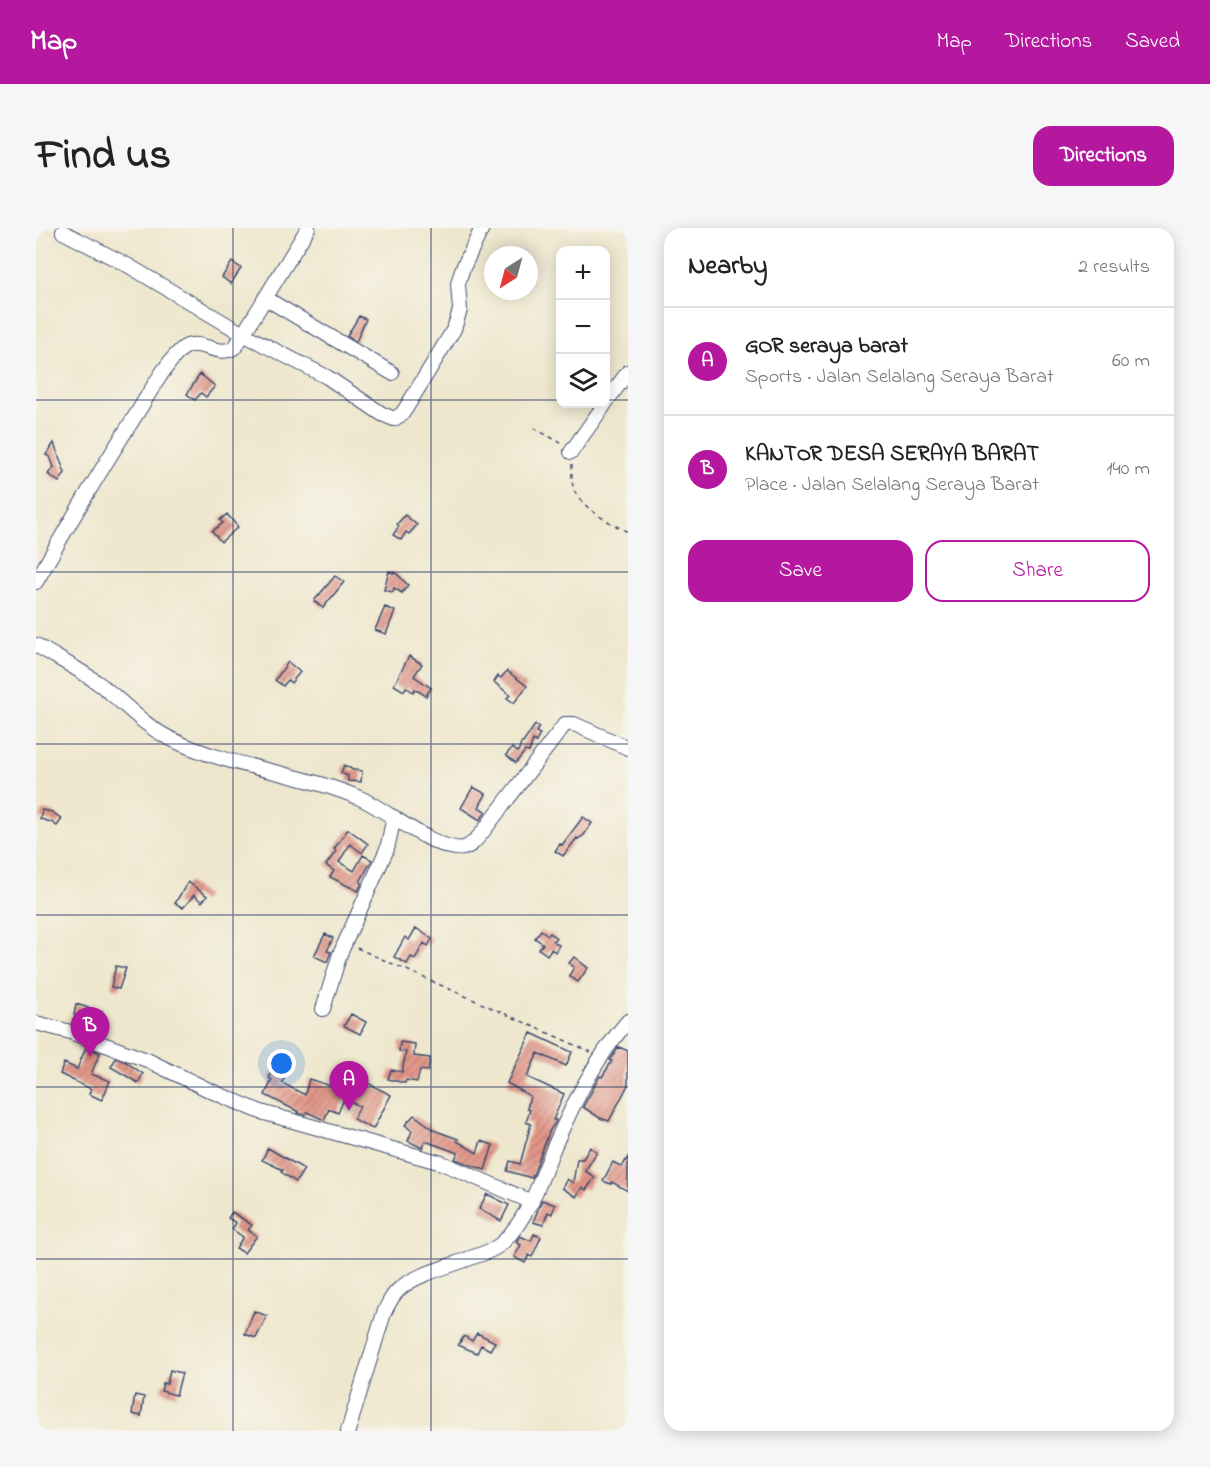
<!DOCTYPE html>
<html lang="en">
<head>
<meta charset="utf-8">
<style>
	body { margin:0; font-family:"Indie Flower",sans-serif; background:#f6f6f6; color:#222 }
	.controls { position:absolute; right:18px; top:18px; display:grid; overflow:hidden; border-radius:12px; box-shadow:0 3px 15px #0003 }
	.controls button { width:54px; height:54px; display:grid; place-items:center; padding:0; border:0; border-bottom:2px solid #e0e0e0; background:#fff; color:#222; font:30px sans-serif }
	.compass { position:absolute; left:448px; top:18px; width:54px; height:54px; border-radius:50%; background:#fff; box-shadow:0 3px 15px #0003; rotate:216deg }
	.you { position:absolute; left:246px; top:836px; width:21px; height:21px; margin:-15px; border:4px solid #fff; border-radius:50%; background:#1a73e8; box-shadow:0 0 0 9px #1a73e833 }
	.badge { display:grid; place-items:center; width:39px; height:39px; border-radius:50%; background:#b5179e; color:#fff; font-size:20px; font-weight:700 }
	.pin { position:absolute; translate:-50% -50px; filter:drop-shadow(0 2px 3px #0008) }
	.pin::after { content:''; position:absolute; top:32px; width:21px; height:18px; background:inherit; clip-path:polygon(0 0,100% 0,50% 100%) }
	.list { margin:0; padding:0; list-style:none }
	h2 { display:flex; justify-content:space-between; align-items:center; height:78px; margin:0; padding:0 24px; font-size:26px }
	h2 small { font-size:20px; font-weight:400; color:#767676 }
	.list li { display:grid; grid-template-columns:39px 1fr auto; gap:18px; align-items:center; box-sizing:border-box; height:108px; padding:0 24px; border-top:2px solid #e0e0e0 }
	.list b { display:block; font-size:22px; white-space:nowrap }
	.list p { margin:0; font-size:20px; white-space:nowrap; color:#767676 }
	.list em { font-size:20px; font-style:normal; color:#767676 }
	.actions { display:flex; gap:12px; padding:18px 24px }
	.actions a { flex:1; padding:14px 0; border:2px solid #b5179e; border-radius:18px; text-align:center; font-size:21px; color:#b5179e }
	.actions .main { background:#b5179e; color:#fff }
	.icon { flex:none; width:33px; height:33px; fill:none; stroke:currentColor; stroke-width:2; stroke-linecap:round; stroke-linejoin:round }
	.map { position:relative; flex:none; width:592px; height:1203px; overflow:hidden; border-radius:18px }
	header { display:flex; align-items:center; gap:36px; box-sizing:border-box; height:84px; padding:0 30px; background:#b5179e; color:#fff }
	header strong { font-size:28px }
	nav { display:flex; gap:33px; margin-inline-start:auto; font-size:21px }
	.intro { display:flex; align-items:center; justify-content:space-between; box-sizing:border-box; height:144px; padding:0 36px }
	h1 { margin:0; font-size:42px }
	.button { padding:15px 27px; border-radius:18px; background:#b5179e; color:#fff; font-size:21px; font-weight:700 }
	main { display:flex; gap:36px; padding:0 36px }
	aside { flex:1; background:#fff; border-radius:18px; box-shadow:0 3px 15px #0003 }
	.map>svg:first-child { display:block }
	.building { fill:url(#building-hatch) }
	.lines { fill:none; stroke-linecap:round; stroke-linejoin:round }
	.minor-casing { stroke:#3b4b6f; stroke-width:16 }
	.path { stroke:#3b4b6f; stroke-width:1.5; stroke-dasharray:4.5 4.5; stroke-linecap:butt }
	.minor { stroke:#fff; stroke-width:14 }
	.grid { fill:none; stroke:#1b2f5e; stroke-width:1.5; stroke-opacity:0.55 }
</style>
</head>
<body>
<header>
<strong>Map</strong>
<nav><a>Map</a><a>Directions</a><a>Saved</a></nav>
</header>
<div class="intro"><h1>Find us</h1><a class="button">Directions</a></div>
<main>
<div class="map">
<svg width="592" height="1203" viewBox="0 0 592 1203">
	<defs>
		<pattern id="building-hatch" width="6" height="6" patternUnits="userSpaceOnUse" patternTransform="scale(1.5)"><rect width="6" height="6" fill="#e29687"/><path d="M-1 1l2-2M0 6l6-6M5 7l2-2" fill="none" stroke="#b67b72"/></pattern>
	</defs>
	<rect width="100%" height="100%" fill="#f7f3e8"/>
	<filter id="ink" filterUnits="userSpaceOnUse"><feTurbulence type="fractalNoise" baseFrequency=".0167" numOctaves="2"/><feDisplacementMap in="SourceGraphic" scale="12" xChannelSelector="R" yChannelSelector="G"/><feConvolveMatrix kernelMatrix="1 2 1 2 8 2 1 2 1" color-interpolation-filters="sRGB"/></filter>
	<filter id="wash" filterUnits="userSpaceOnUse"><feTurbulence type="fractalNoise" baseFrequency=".008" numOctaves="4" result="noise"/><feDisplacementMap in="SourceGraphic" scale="24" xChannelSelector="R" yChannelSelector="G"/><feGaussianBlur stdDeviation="1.35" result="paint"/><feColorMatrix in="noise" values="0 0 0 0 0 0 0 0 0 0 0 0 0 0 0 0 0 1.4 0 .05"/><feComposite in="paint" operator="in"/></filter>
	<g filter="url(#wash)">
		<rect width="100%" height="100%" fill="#eee7cd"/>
		<g id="blocks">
			<path class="building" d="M196,34L205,40L195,56L186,49Z
				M323,88L330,91L320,114L311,108Z
				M164,146L179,158L170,169L165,165L159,172L151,166Z
				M18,215L29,245L23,254L12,246L18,239L14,229L10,227Z
				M191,286L202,299L185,314L176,303L187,295L184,292Z
				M369,287L381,297L373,306L370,304L365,312L357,307L363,298L361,296Z
				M353,343L361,346L372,357L366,365L358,360L357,364L348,362Z
				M299,348L308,354L287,380L278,373Z
				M349,379L359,383L350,406L339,402Z
				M373,428L386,436L378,448L395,460L390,468L379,461L377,464L370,459L368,463L358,457Z
				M252,434L264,444L255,455L252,452L247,458L239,452Z
				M471,443L491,458L478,475L471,470L474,467L458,454L462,448L465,450Z
				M499,497L503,499L500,504L504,506L500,514L497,512L493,524L489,523L480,535L470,527L476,520L482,524L485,515H487Z
				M308,537L317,542L326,543L325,554L312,553V548L305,545Z
				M437,559L450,566L443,579L450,584L444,592L425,580Z
				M6,582L16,584L26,591L21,598L15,594L4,591Z
				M547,589L556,595L548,607L542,611L541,610L527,628L519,623L524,616L526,617Z
				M312,601L332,616L326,625L314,616L303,634L318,643L327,627L336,632L324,654L326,655L322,663L294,649L298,643L290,637L300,623L298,621Z
				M152,654L171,668L166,674L158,667L147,680L139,675Z
				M380,700L396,711L392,718L388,715L379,731L375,729L371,736L358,729L369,709L373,712Z
				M505,702L512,707L514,705L520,710L517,713L523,717L519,724L515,721L511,727L503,721L507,716L499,710Z
				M289,706L297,710L291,723L295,724L291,734L278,728Z
				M538,729L552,740L542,754L533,748L538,739L533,735Z
				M80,738L90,740L83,761L75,759Z
				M40,776L66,784L59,793L57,792L52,801L46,799L49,790L38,787Z
				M315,786L330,794L324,806L308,798Z
				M495,805L536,824L530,838L502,825L491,849L528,866L517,892H520L519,895L514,902L496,950L471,943L474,933L484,936L495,896L490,894L494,882L491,881L494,868L471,855Z
				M364,814L379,816L378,828L394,830L392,843L384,842L381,854L370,852L369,855L352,851L355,842L366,844L370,824L363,823Z
				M50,819L64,825L55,846L74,853L66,872L53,866L55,861L24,846L28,835L41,841Z
				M583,819L592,823V857L573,893L564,890L547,879L564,848L566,849L576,833L574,832Z
				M80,830L90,834L107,846L102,855L75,839Z
				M238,841L250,847L246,855L269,867L273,851L311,863L318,848L355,867L337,901L317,891L324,878L308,871L302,885L293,881L288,892L271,884L269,887L262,885L263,884L229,867L236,852L233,850Z
				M378,887L400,903L422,911L421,913L441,925L445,913L457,917L449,942L419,931L422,925L389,913L386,920L372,913L376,903L369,897Z
				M554,919L561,924L549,943L559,949L550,962L546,959L540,969L526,960L531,951L537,955L541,931H547Z
				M232,920L268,941L260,954L245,944L247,942L226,932Z
				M592,929V963L576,954L575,956L567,953L577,934L586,939Z
				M451,966L473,977L465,993L443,981Z
				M506,972L519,977L516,986L512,984L507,997L497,994Z
				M196,984L216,997L212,1002L221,1008L208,1025L200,1020L207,1009L196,1001L200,995L192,990Z
				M498,1006L505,1009L496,1029L493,1027L489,1035L478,1029L485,1017L480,1014L484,1008L495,1013Z
				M218,1083L231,1088L220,1110L209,1106Z
				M441,1105L459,1114L454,1122L445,1117L441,1125L422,1117L428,1108L436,1113Z
				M134,1142L146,1145L140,1167L125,1163L127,1155L131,1156Z
				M99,1167L108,1169L105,1188L96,1186Z"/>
		</g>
	</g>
	<g filter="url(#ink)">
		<use href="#blocks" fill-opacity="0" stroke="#3b4b6f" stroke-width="1.5"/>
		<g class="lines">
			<defs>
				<path id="minor" d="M27,4L93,38L207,106L291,149L346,186L358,191L366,186L370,180L418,101L424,82L422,56L426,42L446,0
					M229,70L356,145
					M570,174L592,144
					M535,224L569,176
					M0,354C33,295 67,238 103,182C114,164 130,135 145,122C162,106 183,133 200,118L272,0
					M0,417C21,430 43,441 62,455C87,473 106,497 135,511C194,540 264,544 326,571C350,582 403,625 428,620C435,618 440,612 445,606L529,496H538L592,520
					M287,781L304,726L351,621L358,589
					M0,795L31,803L111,832L175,863L225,884L406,935L496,974
					M312,1203L348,1085C352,1076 357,1065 366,1059C381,1046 418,1037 437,1029C449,1025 461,1021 469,1012C494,986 505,951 518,919C538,874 559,831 592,793"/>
			</defs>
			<use href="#minor" class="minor-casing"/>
			<path class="path" d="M498,200L525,215
				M536,236C536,246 535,256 539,264C549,282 574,295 592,304
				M321,720L555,824"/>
			<use href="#minor" class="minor"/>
		</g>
	</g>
	<path class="grid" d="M197,0V1203M395,0V1203M0,172H524M570,172H592M0,344H592M0,516H592M0,687H592M0,859H592M0,1031H592"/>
</svg>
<div class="controls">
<button>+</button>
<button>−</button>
<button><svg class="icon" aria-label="layers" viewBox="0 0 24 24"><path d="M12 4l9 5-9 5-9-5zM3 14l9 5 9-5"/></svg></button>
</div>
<svg class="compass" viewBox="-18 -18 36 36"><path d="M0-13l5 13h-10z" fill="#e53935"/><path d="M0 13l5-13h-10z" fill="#767676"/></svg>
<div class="you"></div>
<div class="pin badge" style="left:313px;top:883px">A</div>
<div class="pin badge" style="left:54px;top:829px">B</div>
</div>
<aside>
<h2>Nearby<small>2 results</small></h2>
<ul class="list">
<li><span class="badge">A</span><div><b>GOR seraya barat</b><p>Sports · Jalan Selalang Seraya Barat</p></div><em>60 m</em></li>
<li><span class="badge">B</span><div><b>KANTOR DESA SERAYA BARAT</b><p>Place · Jalan Selalang Seraya Barat</p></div><em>140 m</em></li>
</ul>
<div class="actions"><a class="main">Save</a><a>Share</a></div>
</aside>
</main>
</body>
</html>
